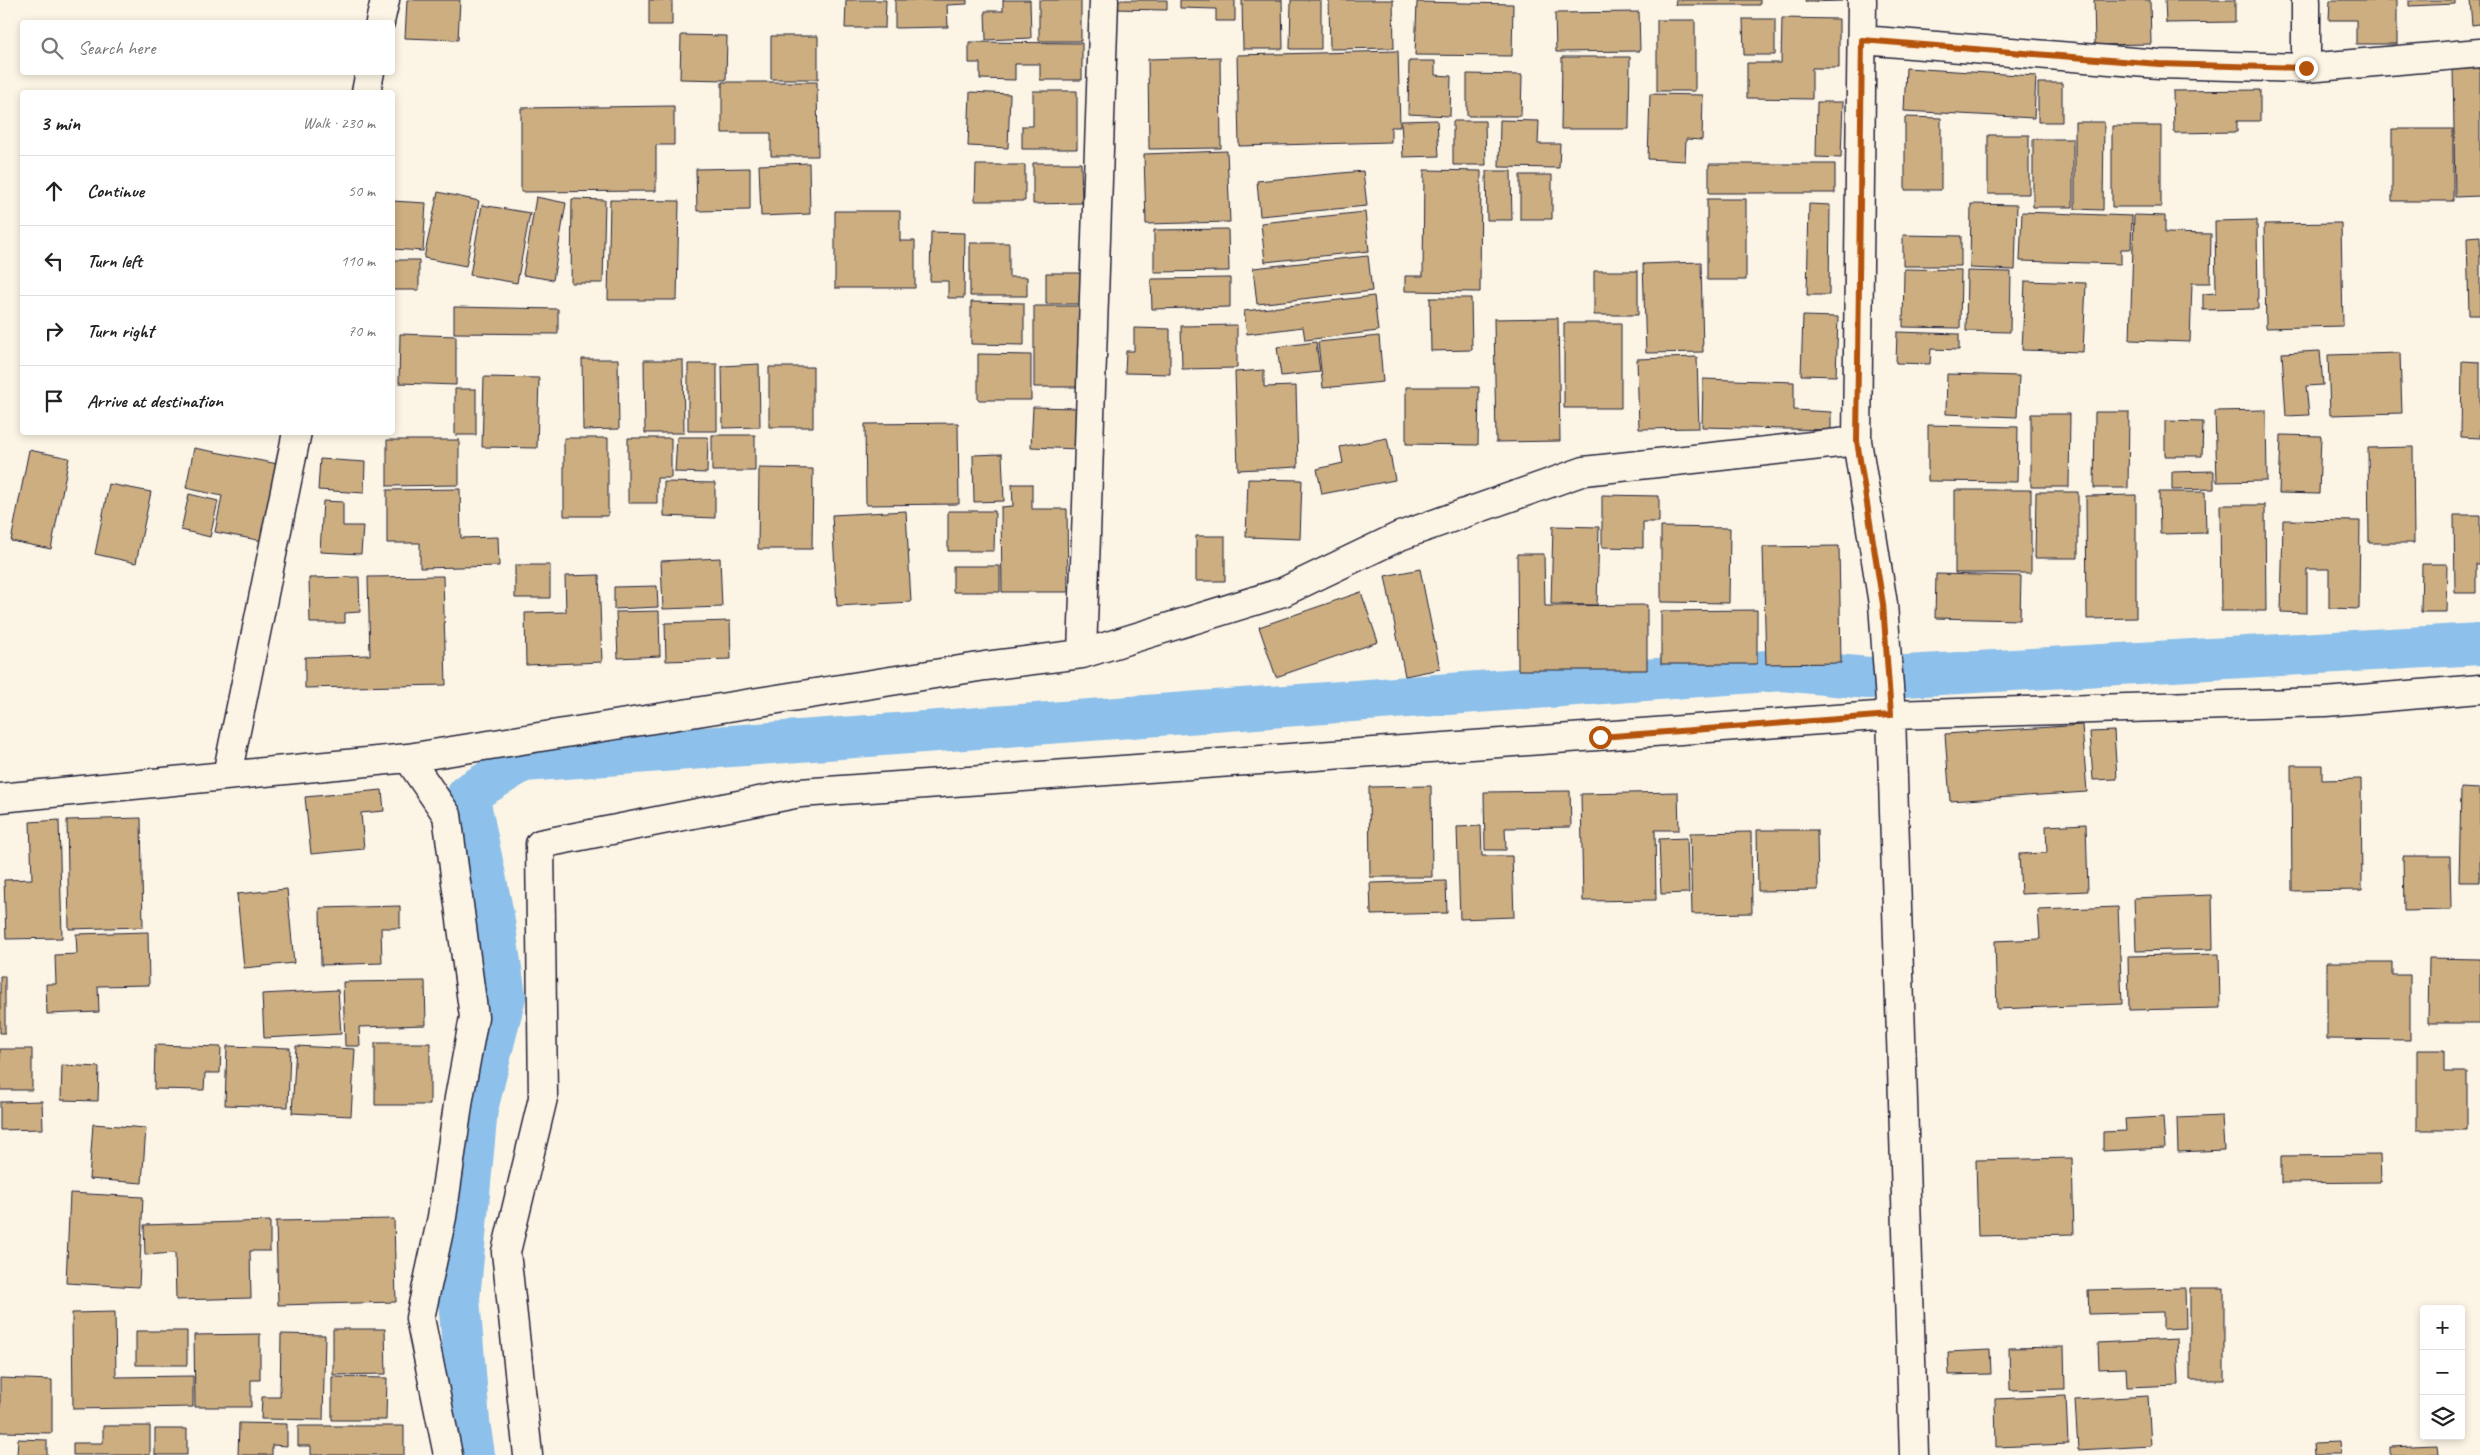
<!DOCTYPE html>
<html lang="en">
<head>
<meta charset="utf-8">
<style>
	body { margin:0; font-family:Caveat,sans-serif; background:#f6f6f6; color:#222 }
	.controls { position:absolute; right:15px; bottom:15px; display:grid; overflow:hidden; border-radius:5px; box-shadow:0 2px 8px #0003 }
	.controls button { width:45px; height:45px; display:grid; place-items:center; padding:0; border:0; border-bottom:1px solid #e0e0e0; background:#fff; color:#222; font:25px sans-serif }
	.stop { position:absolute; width:15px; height:15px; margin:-11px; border:4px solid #b45309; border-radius:50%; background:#fff }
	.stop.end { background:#b45309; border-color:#fff; box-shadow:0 1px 5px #0008 }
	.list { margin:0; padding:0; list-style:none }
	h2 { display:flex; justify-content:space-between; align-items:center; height:65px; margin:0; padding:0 20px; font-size:21px }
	h2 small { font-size:16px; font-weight:400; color:#767676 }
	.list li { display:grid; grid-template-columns:32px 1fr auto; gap:15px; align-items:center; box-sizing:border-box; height:70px; padding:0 20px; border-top:1px solid #e0e0e0 }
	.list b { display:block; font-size:19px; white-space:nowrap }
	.list em { font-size:16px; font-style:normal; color:#767676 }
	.icon { flex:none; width:28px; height:28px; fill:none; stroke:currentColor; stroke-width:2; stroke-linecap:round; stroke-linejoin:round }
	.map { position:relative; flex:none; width:2480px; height:1455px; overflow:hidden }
	.search { position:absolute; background:#fff; box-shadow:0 2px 8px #0003; left:20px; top:20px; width:375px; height:55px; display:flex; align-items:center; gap:12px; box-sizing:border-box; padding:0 18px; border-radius:5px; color:#767676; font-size:19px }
	.panel { position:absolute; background:#fff; box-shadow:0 2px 8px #0003; left:20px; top:90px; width:375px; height:345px; border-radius:5px }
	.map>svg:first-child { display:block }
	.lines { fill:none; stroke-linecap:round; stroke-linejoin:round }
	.canal { stroke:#8dc0ea; stroke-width:42 }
	.building { fill:#ccae81; stroke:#22223b }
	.minor-casing { stroke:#22223b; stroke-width:31 }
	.minor { stroke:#fcf5e5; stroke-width:28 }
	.route { stroke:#b45309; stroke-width:6 }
</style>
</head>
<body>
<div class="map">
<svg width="2480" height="1455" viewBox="0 0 2480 1455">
	<rect width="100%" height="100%" fill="#fcf5e5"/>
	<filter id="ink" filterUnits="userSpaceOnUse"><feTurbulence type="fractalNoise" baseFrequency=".02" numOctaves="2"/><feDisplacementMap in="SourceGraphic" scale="10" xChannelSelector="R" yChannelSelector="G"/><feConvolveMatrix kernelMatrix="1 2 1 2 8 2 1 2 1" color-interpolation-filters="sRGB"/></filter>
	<g filter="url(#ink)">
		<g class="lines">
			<path class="canal" d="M474,1455L469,1422L459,1299L477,1109L505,996L493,915L468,794L523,761L1782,670L1868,678L2480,644"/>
		</g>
		<path class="building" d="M407,0H460L458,40L405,38Z
			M649,0H672V25H649Z
			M846,0H886L885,28H845Z
			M895,0H967V4L947,5L948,27L895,28Z
			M1003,0H1030L1031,38L986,40L985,11H1003Z
			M1039,0H1081V41H1039Z
			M1111,0H1167V10L1110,9Z
			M1180,0H1235V21H1216V9L1180,8Z
			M1242,0H1282L1283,49H1243Z
			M1291,0H1321V49H1290Z
			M1329,0H1393L1394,48L1330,49Z
			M1676,0H1760V5H1675Z
			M1805,0H1843V1L1805,2Z
			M2094,0H2150L2151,44L2095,45Z
			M2165,0H2235V22L2166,23Z
			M2330,0H2397V44H2356V20H2329Z
			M2409,0H2455V4L2409,6Z
			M2470,0H2480V24L2472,25Z
			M1417,2L1513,4L1512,56L1415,55Z
			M1639,12L1640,51L1556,52L1555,13Z
			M1782,18L1839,19V68H1812V99L1747,98V63H1781Z
			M1743,19H1775V55H1744Z
			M1657,20H1695V91H1657Z
			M681,35L727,36L726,80L680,79Z
			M771,36H818V79H771Z
			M969,42L1082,43V80H1040V64H1015V80L980,79V63H969Z
			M1398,51L1400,127H1391V142L1239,146L1237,55Z
			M1220,57L1221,148L1149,149L1148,59Z
			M1562,57H1630L1629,129H1561Z
			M1409,61H1435V75L1451,76L1450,116L1408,114Z
			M2453,66H2480V196L2455,197Z
			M1906,68L2036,76L2034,118L1904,111Z
			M1467,74L1522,75L1521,116H1467Z
			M722,82H817L818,156H771V133H722Z
			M2038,83H2062V122H2038Z
			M2260,90V121H2237V132L2174,133L2173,91Z
			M1033,91H1077V149H1022V126H1033Z
			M970,92L1010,94L1008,148L968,146Z
			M1650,94L1703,95L1702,140L1686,139L1685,161L1648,159Z
			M1817,102H1843L1841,158L1816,157Z
			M674,106V145H656V191L521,192V108Z
			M1905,117L1941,118V190H1905Z
			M1437,120L1439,156L1403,157L1401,121Z
			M1500,120L1539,121L1538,144H1560L1559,168L1499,167Z
			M1453,121H1485L1486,165H1453Z
			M2075,122H2104L2103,210L2075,209Z
			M2112,126H2161V207H2112Z
			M2392,129H2453V201H2392Z
			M1988,135H2029V194H1988Z
			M2033,139H2073V207H2033Z
			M1227,151L1230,222L1146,224L1144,154Z
			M809,163L810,214L761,216L759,165Z
			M1033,163H1081L1082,203L1033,204Z
			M1709,164H1835V193H1709Z
			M976,165H1025V201H975Z
			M750,168V210L697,211L696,169Z
			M1424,170L1481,171L1480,292L1405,291V276H1423Z
			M1363,171L1367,206L1260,216L1257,181Z
			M1486,171H1511L1512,220H1487Z
			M1520,175H1552V219H1520Z
			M438,192L479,201L466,266L424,258Z
			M536,197L566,203L553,280L523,275Z
			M572,199L605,200L603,283H571Z
			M1707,199H1746V280H1707Z
			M610,200L679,201L677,300H608Z
			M392,201L426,203L423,251L392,249Z
			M1809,204L1830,205L1829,295H1807Z
			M1971,204L2017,205L2015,270L1970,268Z
			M482,205L530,213L517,283L470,275Z
			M835,211H900V241H915V288H835Z
			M1365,212L1369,251L1265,262L1261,223Z
			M2022,212L2132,216L2131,249H2121V264L2020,261Z
			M2134,215L2165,216V233L2211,234L2210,283H2192L2190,342L2130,340Z
			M2257,220L2258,309L2203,310V294L2216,293L2215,221Z
			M2341,223L2343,326L2266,328L2264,224Z
			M1228,229L1229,271L1154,272V230Z
			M931,232L965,233L964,298H948V281H930Z
			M1903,235L1961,236V266H1903Z
			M2480,236V315H2469L2467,237Z
			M970,243H1009V277H1027V296H970Z
			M1368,256L1372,291L1257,304L1253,268Z
			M392,260H419V290H392Z
			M1701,262L1703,352L1646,353L1643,264Z
			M1904,269L1961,270L1960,328L1903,327Z
			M1594,271H1638V315H1594Z
			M1967,271L2011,272L2010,332L1966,331Z
			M1046,273H1091V304H1046Z
			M1230,278V307L1152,309L1151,279Z
			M2025,281L2086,283L2083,352L2022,350Z
			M1374,296L1378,331L1305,340L1303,327L1247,334L1244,311Z
			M1430,298H1471L1472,350L1431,351Z
			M971,302L1024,303V345L971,344Z
			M1034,306H1081V387H1034Z
			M454,307L558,309V334L454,333Z
			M1803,316L1838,317L1836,376L1801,375Z
			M1558,318L1560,441L1496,442L1494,319Z
			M1564,323H1621V408H1564Z
			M1237,325V368L1182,369L1181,326Z
			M1134,328L1170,329V374L1125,373L1126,351H1134Z
			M1897,332L1959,334V350L1931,349L1930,364L1896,363Z
			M400,334L456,336V385L399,383Z
			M1379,336L1383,382L1323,388L1318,342Z
			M1316,342L1320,372L1281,376L1277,347Z
			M2320,351L2323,385L2306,386L2309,415L2286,416L2282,353Z
			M2400,353L2402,413L2330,415L2328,355Z
			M978,354L1031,355V400H978Z
			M1697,357L1699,428L1639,429L1637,359Z
			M582,359H618L619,429L583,430Z
			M644,360H683L684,433H645Z
			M2462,361L2480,362V438L2461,437Z
			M688,364H717V431H688Z
			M759,364L760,427L723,428L722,366Z
			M769,367H813V427H769Z
			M1264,370V387L1296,386L1298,467L1238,470L1235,372Z
			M1947,374L2019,376L2017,417L1946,414Z
			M484,377L539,378L537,448L482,447Z
			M1703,379L1794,382V410L1831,412V430L1702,427Z
			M1406,387H1479L1478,445L1406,444Z
			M455,389H476V435H455Z
			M1033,407L1079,408L1078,449L1031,447Z
			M2266,410L2267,481L2217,482L2215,411Z
			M2095,412H2129L2128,488H2094Z
			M2031,414H2070L2069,487H2031Z
			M2165,421L2203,422L2202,456H2165Z
			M958,423L959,504L866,505L865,424Z
			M1928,425L2018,427L2017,482L1928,481Z
			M712,435H755V471H712Z
			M2281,435L2321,436L2319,494L2279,493Z
			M677,437H708L707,473L675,472Z
			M564,438H608V516H564Z
			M628,438H671V478H657V503H628Z
			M1387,438L1395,480L1322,494L1317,469L1343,463L1340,447Z
			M387,440H459V485L387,486Z
			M2413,447L2414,543H2369L2368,448Z
			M194,448L278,464L263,541L215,532L222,496L186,488Z
			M29,450L69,458L51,549L11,541Z
			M1002,454L1004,501L974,502L973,455Z
			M320,459L365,462L364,493L318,490Z
			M759,468L813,469L812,549H758Z
			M2214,471V489L2172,490V472Z
			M1248,479L1302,480L1300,539L1246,537Z
			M664,482L715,483V518L664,516Z
			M109,484L151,492L136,563L95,554Z
			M1012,484H1032V509H1067L1068,592H1002L1001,507L1013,506Z
			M460,489L461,538L498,537L499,566L420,568V543H387V490Z
			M1955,490H2031V573H1955Z
			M2036,492H2078V558H2035Z
			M2159,492H2205L2206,533L2160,534Z
			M189,494L218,501L210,537L181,530Z
			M1602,495L1659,496V522H1643V548L1602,547Z
			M2136,495V618L2087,619L2086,496Z
			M323,501L343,502V526H363L361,554L320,552Z
			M2220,505H2265L2266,611H2221Z
			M906,511L911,602L837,606L832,515Z
			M948,511H995L994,551H948Z
			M2454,515H2480V564H2476V593H2455Z
			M2283,520L2360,521L2359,609L2329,608V569H2307V613L2281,612Z
			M1553,526L1599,527L1597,605L1551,604Z
			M1661,527L1730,528L1729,603L1661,602Z
			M1196,536H1225V581H1196Z
			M1839,546L1841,663L1766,664L1763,547Z
			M1517,554H1544L1545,606L1647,605V670H1518Z
			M720,558L722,607L663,609L661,561Z
			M2422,564H2447L2446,612H2421Z
			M515,565H550V598H515Z
			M953,566H1000V592H953Z
			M1420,569L1440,669L1405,676L1385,576Z
			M1936,574L2021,576L2020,620L1935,618Z
			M599,575L602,662L526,665L525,613L566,612L565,576Z
			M443,576L446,685L305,688V657L370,655L368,577Z
			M359,577L360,612L345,613V623H310L309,578Z
			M657,586L658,607L614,609V587Z
			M1361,592L1378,642L1276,677L1259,627Z
			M1757,610V664H1661V611Z
			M659,611L660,656L618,658L616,612Z
			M730,621L731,659L666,661L665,623Z
			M2082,725L2087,792L1950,801L1945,734Z
			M2114,731L2117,779L2093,780L2090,732Z
			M2291,765H2322V780L2361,779L2362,890L2292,891Z
			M1431,786L1432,877H1370L1369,787Z
			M2461,788L2480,789V882H2459Z
			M382,790L384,811L361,813L364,849L311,854L305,797Z
			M1570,791L1571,827L1505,828L1506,850H1485L1484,792Z
			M1678,792L1679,830H1655L1656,900L1583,901L1581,794Z
			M141,818L143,927L69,929L67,820Z
			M59,820L62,938L6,939L4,880L32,879L30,822Z
			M2086,824L2088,891L2021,894L2019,854L2047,853L2046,826Z
			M1481,826L1482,856H1512L1514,917L1460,919L1457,827Z
			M1757,830H1817L1818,890L1758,891Z
			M1751,832L1752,913L1692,914L1690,833Z
			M1687,838L1689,893L1661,894L1659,839Z
			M2403,856H2450L2451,910L2404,911Z
			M1446,881L1447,913L1371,915L1370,883Z
			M287,889L294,963L244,968L237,894Z
			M2212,895L2213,949L2136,951L2134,898Z
			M400,906V928H381L382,963L321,965L320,908Z
			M2118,907L2122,1004L1997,1009L1995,941L2040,939L2038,910Z
			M148,932L149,985L98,986L99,1012L47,1014L46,984H56L55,955L77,954L76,934Z
			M2219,954L2220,1008L2129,1010L2128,956Z
			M2429,958L2480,959V1023H2428Z
			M2327,962H2392V975H2410V1040L2327,1039Z
			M0,976H5V1033H0Z
			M425,981L426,1025L359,1027L360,1046H345L343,982Z
			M338,990L341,1034L264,1038L262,994Z
			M375,1043H430V1105H375Z
			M155,1045L221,1047L220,1073H205L204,1090L154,1089Z
			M227,1046L290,1048L288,1107L225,1105Z
			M296,1046L355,1049L351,1116L292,1113Z
			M0,1049H32V1090H0Z
			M2417,1050H2444V1072H2467V1130H2417Z
			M62,1065L99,1067L98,1101L61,1100Z
			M42,1101L43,1129L0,1130V1102Z
			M2222,1116L2224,1150L2178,1152L2177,1118Z
			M2163,1117L2165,1148L2103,1151V1132L2126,1131L2125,1119Z
			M93,1124L146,1128L142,1183L89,1179Z
			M2380,1155L2381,1182L2281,1183V1156Z
			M2072,1158L2074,1234L1978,1236L1976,1160Z
			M70,1193L143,1197L139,1287L66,1283Z
			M394,1219L396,1302L278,1305L276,1221Z
			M270,1221V1251H250L251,1298L176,1300L175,1253L145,1255L144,1225Z
			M2185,1288L2186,1328L2163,1329V1312L2089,1314L2088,1290Z
			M2190,1288H2224V1380H2190Z
			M115,1312L116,1377L193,1376V1407L73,1409L72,1313Z
			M333,1329H385L386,1374L333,1375Z
			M136,1331H187V1365H136Z
			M260,1334V1380H251V1407H195L194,1335Z
			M281,1334L325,1335L323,1420L261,1419L262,1397H280Z
			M2177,1339L2179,1385L2127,1387L2126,1368L2099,1369L2098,1343Z
			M2064,1347L2065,1389L2010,1390L2009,1348Z
			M1990,1350L1991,1374L1949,1375L1948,1352Z
			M332,1377L387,1378L386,1420H332Z
			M0,1378L52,1380V1433L0,1432Z
			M2066,1396L2068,1444L1996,1447L1995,1399Z
			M2148,1396L2151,1446L2078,1450L2075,1400Z
			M239,1423L287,1424V1446L272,1445V1455H238Z
			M103,1426H150V1455H73V1443H103Z
			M298,1426H404V1455H311V1446H298Z
			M155,1429H187V1455H155Z
			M18,1439L47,1440V1455H17Z
			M2339,1442L2340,1455H2315L2314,1443Z
			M2436,1445L2437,1455H2390V1447Z"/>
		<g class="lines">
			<defs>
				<path id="minor" d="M1862,0L1857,441L1883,604L1891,715L1914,1455
					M2306,0V68
					M380,22L385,0
					M1862,40L2159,64L2306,68L2480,53
					M366,92L370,72
					M1082,654L1104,0
					M408,758L447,815L474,1017L459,1098L442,1217L420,1318L448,1455
					M227,775L297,432
					M0,798L408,758L985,666L1082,654L1283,592L1400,536L1584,471L1857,441
					M528,1455L506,1252L543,1098L540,844L800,793L1891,715L2325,702L2480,689"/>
			</defs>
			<use href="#minor" class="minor-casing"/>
			<use href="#minor" class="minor"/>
		</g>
	</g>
	<g class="lines" filter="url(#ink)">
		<path class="route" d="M1600,737L1891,715L1883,604L1857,441L1862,40L2159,64L2306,68"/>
	</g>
</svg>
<div class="controls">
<button>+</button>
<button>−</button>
<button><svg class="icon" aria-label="layers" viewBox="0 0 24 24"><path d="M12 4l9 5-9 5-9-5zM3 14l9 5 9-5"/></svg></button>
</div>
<div class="stop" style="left:1600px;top:737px"></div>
<div class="stop end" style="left:2306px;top:68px"></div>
<div class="search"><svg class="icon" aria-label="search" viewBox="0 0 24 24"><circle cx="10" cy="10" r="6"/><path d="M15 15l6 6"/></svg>Search here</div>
<section class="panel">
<h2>3 min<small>Walk · 230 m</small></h2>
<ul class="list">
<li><svg class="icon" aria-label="ahead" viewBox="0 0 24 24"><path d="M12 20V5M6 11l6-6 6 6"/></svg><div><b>Continue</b></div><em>50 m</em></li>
<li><svg class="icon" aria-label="left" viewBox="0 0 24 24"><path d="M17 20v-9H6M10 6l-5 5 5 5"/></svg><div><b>Turn left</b></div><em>110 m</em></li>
<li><svg class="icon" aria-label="right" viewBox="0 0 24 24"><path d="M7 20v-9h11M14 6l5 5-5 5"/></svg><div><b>Turn right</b></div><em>70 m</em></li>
<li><svg class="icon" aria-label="arrive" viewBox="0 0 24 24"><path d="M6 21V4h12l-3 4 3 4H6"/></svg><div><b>Arrive at destination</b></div></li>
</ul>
</section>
</div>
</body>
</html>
